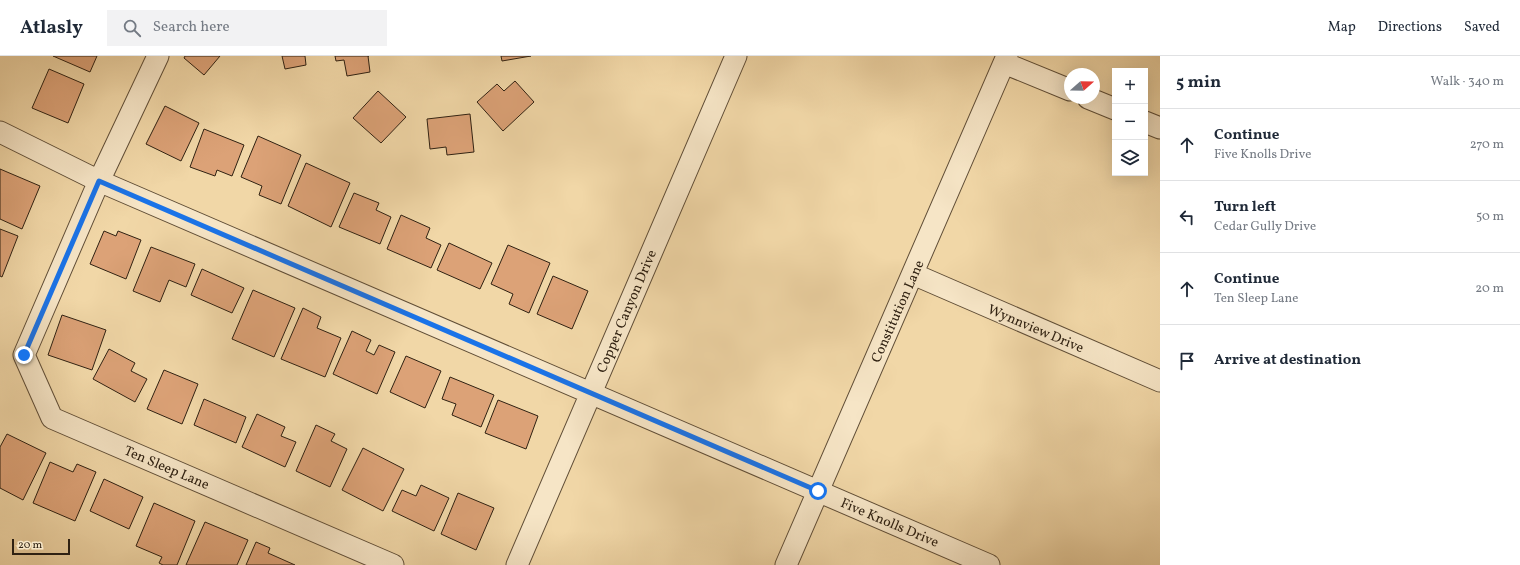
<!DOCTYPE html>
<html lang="en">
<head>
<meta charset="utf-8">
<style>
	body { margin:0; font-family:Vollkorn,serif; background:#f2f2f3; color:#1f2937 }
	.controls { position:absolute; right:12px; top:12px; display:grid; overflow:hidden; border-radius:0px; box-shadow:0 4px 16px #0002 }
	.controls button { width:36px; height:36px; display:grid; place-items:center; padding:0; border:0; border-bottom:1px solid #e0e1e3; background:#fff; color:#1f2937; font:20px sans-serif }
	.compass { position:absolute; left:1064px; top:12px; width:36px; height:36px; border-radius:50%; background:#fff; box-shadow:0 4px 16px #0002; rotate:70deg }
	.scale { position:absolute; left:12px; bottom:10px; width:58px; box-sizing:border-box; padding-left:4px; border:2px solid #2f2112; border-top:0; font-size:11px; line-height:14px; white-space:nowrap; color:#2f2112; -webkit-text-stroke:3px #f6e5c6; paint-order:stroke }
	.stop { position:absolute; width:12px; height:12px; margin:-9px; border:3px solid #1a73e8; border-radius:50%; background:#fff }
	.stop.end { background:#1a73e8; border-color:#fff; box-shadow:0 1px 4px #0008 }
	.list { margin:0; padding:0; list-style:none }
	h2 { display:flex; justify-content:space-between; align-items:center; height:52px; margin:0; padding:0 16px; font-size:17px }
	h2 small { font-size:13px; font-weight:400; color:#747a83 }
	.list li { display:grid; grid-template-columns:26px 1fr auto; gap:12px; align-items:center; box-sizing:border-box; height:72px; padding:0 16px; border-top:1px solid #e0e1e3 }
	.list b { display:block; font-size:15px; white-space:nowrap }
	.list p { margin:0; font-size:13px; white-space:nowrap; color:#747a83 }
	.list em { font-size:13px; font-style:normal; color:#747a83 }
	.icon { flex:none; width:22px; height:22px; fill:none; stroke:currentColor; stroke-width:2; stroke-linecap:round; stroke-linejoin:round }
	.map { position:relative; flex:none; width:1160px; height:509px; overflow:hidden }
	header { display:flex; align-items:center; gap:24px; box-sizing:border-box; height:56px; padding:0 20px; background:#fff; border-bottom:1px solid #e0e1e3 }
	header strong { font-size:19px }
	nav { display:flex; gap:22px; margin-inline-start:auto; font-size:14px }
	.search { width:280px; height:36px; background:#f2f2f3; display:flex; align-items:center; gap:10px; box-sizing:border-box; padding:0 14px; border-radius:0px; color:#747a83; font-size:15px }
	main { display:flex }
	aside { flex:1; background:#fff }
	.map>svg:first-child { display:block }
	.building { fill:#dca277; stroke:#2f2112 }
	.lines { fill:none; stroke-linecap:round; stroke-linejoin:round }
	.minor-casing { stroke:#604e37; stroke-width:23 }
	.minor { stroke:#f6e5c6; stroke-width:21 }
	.route { stroke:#1a73e8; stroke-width:5 }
	.labels { text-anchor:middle; stroke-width:3; stroke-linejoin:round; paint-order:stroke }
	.street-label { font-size:14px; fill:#2f2112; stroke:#f6e5c6 }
</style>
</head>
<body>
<header>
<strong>Atlasly</strong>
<div class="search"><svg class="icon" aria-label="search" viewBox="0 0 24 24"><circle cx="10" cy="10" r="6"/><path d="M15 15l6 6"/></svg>Search here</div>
<nav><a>Map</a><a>Directions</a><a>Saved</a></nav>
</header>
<main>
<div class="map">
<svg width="1160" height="509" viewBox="0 0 1160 509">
	<rect width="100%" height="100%" fill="#f1d7a7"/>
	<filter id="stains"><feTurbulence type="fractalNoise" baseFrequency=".005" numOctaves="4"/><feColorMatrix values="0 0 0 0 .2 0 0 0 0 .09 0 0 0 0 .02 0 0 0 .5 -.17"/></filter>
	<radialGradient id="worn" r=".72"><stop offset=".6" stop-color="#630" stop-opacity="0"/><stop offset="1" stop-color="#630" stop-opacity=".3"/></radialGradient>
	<path class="building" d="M53,0H97L90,16Z
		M185,0H220L204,19L184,2Z
		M282,0H305L306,9L285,13Z
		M335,0H369H368L370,16L347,20L344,4L336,5Z
		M501,0H531L502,5Z
		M49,13L84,28L68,67L32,52Z
		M515,25L534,46L503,75L477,46L497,28L504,35Z
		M378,35L406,61L381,87L353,62Z
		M165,50L199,67L181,105L146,88Z
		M470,58L474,96L447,99L446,91L430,93L427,63Z
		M204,73L244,89L232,120L217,114L215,120L190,111Z
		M258,80L301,99L281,148L259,139L262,130L241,121Z
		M306,107L350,127L331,171L288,150Z
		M0,113L40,130L22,173L0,163Z
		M354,137L379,147L376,154L391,161L380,188L339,171Z
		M401,159L430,172L426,182L441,189L431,212L387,193Z
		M0,173L18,180L2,221L0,220Z
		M104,175L116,180L118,175L141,184L126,223L90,208Z
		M449,187L492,207L480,233L437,214Z
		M508,189L550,207L529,257L509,248L513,238L491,228Z
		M151,191L195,208L186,231L169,224L160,246L133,235Z
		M202,213L244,232L232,257L191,239Z
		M553,220L588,235L572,273L537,258Z
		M253,234L295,252L274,301L232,283Z
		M303,252L321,261L317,272L341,282L325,321L281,303Z
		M62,259L106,274L92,314L48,299Z
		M352,275L371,284L366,295L374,299L379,289L395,296L377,338L333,318Z
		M109,293L135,307L131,315L147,323L135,346L93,323Z
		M406,300L441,315L425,352L390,336Z
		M164,314L198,328L182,368L147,353Z
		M450,321L494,339L481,371L452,359L456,348L442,343Z
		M204,343L246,361L236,387L194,369Z
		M498,344L538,360L526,393L485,377Z
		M257,358L285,371L281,380L296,386L285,411L242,391Z
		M316,369L335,378L331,385L347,393L330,431L296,415Z
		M7,378L46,397L23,444L0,432V391Z
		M363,392L404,413L383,455L342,434Z
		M50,406L73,416L77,408L96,416L75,465L33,447Z
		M104,423L143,441L129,473L90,455Z
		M421,429L449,442L434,475L392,455L402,434L416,440Z
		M458,437L494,452L476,494L441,478Z
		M154,447L195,465L177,509H163L159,507L162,501L136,490Z
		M205,466L248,484L237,509H186Z
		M256,486L270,492L268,497L295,509H246Z"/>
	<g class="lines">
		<defs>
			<path id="minor" d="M158,0L99,125L24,299L52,362L393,509
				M1004,7L1070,34
				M1088,42L1115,53
				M1145,66L1160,72
				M0,76L99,125L989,509
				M913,218L1160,325
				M517,509L736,0
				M786,509L1007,0"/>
		</defs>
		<use href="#minor" class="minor-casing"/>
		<use href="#minor" class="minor"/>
	</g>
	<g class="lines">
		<path class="route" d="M24,299L99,125L818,435"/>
	</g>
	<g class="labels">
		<g class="street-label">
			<text transform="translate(626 255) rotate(-67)" y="5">Copper Canyon Drive</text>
			<text transform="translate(897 255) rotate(-66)" y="5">Constitution Lane</text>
			<text transform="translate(1036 272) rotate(23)" y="5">Wynnview Drive</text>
			<text transform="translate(167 411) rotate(23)" y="5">Ten Sleep Lane</text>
			<text transform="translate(890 466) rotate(23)" y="5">Five Knolls Drive</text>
		</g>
	</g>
	<rect width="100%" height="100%" filter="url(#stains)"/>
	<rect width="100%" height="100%" fill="url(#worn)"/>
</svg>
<div class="controls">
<button>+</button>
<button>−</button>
<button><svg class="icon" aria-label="layers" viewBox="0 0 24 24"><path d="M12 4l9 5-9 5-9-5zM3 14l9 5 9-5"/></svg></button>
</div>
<svg class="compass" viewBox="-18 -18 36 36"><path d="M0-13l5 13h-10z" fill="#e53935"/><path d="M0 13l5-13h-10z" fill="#747a83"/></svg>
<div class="scale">20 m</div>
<div class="stop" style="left:818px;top:435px"></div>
<div class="stop end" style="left:24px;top:299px"></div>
</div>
<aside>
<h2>5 min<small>Walk · 340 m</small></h2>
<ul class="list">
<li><svg class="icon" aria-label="ahead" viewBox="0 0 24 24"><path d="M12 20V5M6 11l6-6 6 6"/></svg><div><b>Continue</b><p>Five Knolls Drive</p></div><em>270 m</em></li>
<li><svg class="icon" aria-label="left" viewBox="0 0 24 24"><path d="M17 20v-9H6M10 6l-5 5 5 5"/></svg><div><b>Turn left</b><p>Cedar Gully Drive</p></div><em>50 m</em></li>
<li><svg class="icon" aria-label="ahead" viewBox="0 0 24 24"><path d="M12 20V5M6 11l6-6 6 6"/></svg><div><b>Continue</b><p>Ten Sleep Lane</p></div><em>20 m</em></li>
<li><svg class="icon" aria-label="arrive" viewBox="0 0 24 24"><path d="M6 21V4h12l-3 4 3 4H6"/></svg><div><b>Arrive at destination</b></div></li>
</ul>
</aside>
</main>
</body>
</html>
